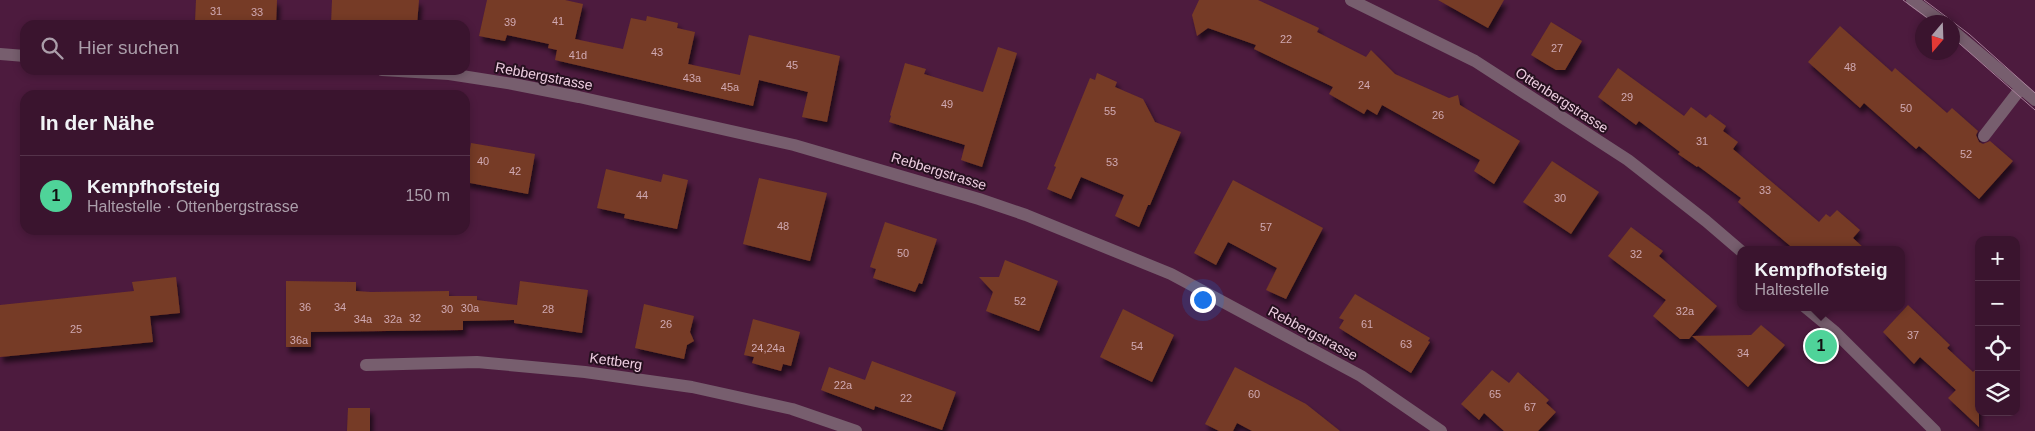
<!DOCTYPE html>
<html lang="de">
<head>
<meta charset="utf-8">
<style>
	body { margin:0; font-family:Arial,sans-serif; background:#411d36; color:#f1f3f6 }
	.controls { position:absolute; right:15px; bottom:15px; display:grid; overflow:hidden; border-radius:10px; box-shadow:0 2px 8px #0003 }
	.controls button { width:45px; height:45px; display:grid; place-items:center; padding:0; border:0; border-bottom:1px solid #54334a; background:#3a142e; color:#f1f3f6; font:25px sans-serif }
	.compass { position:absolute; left:1915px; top:15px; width:45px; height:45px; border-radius:50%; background:#3a142e; box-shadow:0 2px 8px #0003; rotate:199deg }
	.you { position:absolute; left:1202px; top:299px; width:18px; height:18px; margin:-12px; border:4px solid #fff; border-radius:50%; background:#1a73e8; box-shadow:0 0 0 8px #1a73e833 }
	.badge { display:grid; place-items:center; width:32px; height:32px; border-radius:50%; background:#4fd399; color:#111; font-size:16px; font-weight:700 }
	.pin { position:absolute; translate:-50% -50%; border:2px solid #fff; box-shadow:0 1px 5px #0006 }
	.popup { position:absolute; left:1737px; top:246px; width:168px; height:65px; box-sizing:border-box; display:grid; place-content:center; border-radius:10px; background:#3a142e; filter:drop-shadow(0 1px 4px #0005); font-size:16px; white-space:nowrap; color:#ab9eaa }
	.popup b { font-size:19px; color:#f1f3f6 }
	.popup::after { content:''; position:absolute; left:50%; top:100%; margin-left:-10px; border:10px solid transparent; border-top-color:#3a142e }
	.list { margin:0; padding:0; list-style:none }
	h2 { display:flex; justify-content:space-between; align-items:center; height:65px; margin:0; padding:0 20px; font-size:21px }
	h2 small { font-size:16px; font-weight:400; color:#ab9eaa }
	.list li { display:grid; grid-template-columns:32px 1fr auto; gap:15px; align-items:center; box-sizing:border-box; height:80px; padding:0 20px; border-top:1px solid #54334a }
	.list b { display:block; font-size:19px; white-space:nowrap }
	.list p { margin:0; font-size:16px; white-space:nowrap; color:#ab9eaa }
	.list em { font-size:16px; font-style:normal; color:#ab9eaa }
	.icon { flex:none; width:28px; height:28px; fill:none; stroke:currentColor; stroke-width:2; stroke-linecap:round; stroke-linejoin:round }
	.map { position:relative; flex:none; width:2035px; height:431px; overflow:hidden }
	.search { position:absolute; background:#3a142e; box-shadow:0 2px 8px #0003; left:20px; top:20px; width:450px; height:55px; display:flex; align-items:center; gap:12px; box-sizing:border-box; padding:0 18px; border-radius:15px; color:#ab9eaa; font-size:19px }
	.panel { position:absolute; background:#3a142e; box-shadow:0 2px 8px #0003; left:20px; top:90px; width:450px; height:145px; border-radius:15px }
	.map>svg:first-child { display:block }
	.building { fill:#763b25; filter:url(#shadow) }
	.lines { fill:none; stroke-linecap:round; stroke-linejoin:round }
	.service { stroke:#775e6e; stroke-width:12 }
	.minor { stroke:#775e6e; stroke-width:12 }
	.tram { stroke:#a8809a; stroke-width:1 }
	.labels { text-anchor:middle; stroke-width:4; stroke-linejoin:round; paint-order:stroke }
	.number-label { font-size:11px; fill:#d0a9b2 }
	.street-label { font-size:14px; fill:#eecee1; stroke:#26101f }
</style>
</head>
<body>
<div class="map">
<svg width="2035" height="431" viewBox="0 0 2035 431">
	<defs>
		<filter id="shadow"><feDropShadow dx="3" dy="5.5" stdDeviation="2.5" flood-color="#0009"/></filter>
	</defs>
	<rect width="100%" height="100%" fill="#4d1b3e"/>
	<path class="building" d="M196,0H277L276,25L195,22Z
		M332,0H419L417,25H331Z
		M487,0H565L583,4L575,39L623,49L631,18L646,21L647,16L678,23L677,28L695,32L688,64L740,75L749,35L840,56L827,122L802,117L808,92L759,80L753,106L555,60L557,50L548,48L549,44L507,35L505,41L479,36Z
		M1199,0H1258L1319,28L1317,32L1366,57L1371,50L1395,74L1449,98L1458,95L1460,105L1520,141L1494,184L1474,171L1480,160L1382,105L1377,115L1367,109L1364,114L1329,94L1333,87L1254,49L1256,45L1208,28L1197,36L1192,15Z
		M1438,0H1504L1488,28Z
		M1551,22L1582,41L1565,70H1556L1531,55Z
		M1840,26L1892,72L1895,68L1947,113L1952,108L1978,131L1976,135L1979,142L1983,144L1990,141L2013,161L1979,199L1919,146L1916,149L1864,103L1860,108L1808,62Z
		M998,47L1017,53L982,167L961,160L965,145L889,122L891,116L890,115L905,63L926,69L924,74L983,92Z
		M1618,68L1684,116L1691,107L1706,118L1710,114L1726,126L1723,131L1738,142L1733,149L1819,222L1826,214L1830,217L1837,210L1860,230L1853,238L1866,250H1795L1738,202L1741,198L1698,166L1697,167L1678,154L1680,152L1639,121L1636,125L1598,97Z
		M1097,73L1117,82L1115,87L1143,99L1155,122L1181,132L1150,205H1148L1139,227L1115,216L1124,195L1081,177L1071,199L1047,189L1056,167L1054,166L1090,78L1095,80Z
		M471,143L535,154L528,194L465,182Z
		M1552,161L1599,192L1571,234L1523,202Z
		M606,169L661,182L663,174L688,180L677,229L624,218L625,214L597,208Z
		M759,178L827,193L810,261L743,244Z
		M1233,180L1323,228L1286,299L1266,290L1277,268L1228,242L1216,265L1194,253Z
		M885,222L937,239L922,284L919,283L915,292L873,278L876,269L870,267Z
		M1631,227L1663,251L1659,256L1717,306L1689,339H1680L1653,316L1666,300L1608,256Z
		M1005,260L1058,281L1039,331L986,311L993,292L979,277H999Z
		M176,277L180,313L150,316L153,342L0,357V305L134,291L132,282Z
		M286,281L356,282V291L371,292L449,291V296H477V300L517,305L520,281L588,290L582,333L514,323V320L463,321V330L311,332V347H286Z
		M1355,294L1430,338L1428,341L1430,342L1411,373L1339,328L1344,320L1339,318Z
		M644,304L694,316L690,332L694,341L687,345L684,359L635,348Z
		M1908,305L1950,345L1947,348L1973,372L1979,366V427L1948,398L1956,390L1920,357L1914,364L1883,332Z
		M1123,309L1174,335L1152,382L1100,357Z
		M753,319L800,332L791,366L783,364L781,371L752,363L754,357L744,355Z
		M1761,325L1785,345L1748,387L1692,336L1751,335Z
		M872,361L956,392L942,430L875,406L874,410L821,390L829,367L865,380Z
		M1235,367L1306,404L1340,431H1252L1237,423L1233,431H1219L1205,424Z
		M1492,370L1509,383L1518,372L1549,400L1546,403L1556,412L1538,431H1504L1484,413L1479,420L1461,404Z
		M348,408H370V431H347Z"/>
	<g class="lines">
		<path class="service" d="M1984,136L2021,88"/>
		<path class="minor" d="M1351,0L1475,61L1628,160L1706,221L1741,251
			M1912,0L1942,22
			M1952,30L2035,100
			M0,54L25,56
			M382,70L449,74L513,84L579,97L794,145L979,199L1026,215L1171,274L1361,376L1441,431
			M1805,307L1834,331L1935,431
			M366,365L477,362L585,372L692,387L792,409L856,431"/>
		<path class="tram" d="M1903,0L1933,22
			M1924,0L1969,34L2035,93
			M1952,37L2035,110"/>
	</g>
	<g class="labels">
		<g class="number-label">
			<text x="216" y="15">31</text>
			<text x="257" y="16">33</text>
			<text x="558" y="25">41</text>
			<text x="510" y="26">39</text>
			<text x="1286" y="43">22</text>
			<text x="1557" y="52">27</text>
			<text x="657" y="56">43</text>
			<text x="578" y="59">41d</text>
			<text x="792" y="69">45</text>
			<text x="1850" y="71">48</text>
			<text x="692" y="82">43a</text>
			<text x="1364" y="89">24</text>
			<text x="730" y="91">45a</text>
			<text x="1627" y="101">29</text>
			<text x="947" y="108">49</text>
			<text x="1906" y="112">50</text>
			<text x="1110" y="115">55</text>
			<text x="1438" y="119">26</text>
			<text x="1702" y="145">31</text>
			<text x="1966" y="158">52</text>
			<text x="483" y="165">40</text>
			<text x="1112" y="166">53</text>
			<text x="515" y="175">42</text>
			<text x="1765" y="194">33</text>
			<text x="642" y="199">44</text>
			<text x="1560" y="202">30</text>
			<text x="783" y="230">48</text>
			<text x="1266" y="231">57</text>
			<text x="903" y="257">50</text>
			<text x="1636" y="258">32</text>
			<text x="1020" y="305">52</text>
			<text x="305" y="311">36</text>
			<text x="340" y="311">34</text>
			<text x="470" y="312">30a</text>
			<text x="447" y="313">30</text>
			<text x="548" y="313">28</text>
			<text x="1685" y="315">32a</text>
			<text x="415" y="322">32</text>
			<text x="363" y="323">34a</text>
			<text x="393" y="323">32a</text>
			<text x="666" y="328">26</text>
			<text x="1367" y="328">61</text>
			<text x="76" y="333">25</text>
			<text x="1913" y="339">37</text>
			<text x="299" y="344">36a</text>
			<text x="1406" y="348">63</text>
			<text x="1137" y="350">54</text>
			<text x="768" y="352">24,24a</text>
			<text x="1743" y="357">34</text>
			<text x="843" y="389">22a</text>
			<text x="1254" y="398">60</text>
			<text x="1495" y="398">65</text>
			<text x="906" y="402">22</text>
			<text x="1530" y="411">67</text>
		</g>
		<g class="street-label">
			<text transform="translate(544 76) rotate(11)" y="5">Rebbergstrasse</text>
			<text transform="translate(1562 100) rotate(33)" y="5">Ottenbergstrasse</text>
			<text transform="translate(939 171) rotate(17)" y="5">Rebbergstrasse</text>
			<text transform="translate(1313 333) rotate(28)" y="5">Rebbergstrasse</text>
			<text transform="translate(616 361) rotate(8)" y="5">Kettberg</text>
		</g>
	</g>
</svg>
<div class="controls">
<button>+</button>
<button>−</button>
<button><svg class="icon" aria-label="locate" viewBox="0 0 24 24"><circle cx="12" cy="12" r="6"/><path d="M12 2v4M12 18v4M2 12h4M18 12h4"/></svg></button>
<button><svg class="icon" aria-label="layers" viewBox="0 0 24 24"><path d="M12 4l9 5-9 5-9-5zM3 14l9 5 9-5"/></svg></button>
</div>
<svg class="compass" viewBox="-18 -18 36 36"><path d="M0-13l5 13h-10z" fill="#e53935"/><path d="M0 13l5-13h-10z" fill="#ab9eaa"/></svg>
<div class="you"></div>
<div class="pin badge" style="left:1821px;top:346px">1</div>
<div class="popup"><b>Kempfhofsteig</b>Haltestelle</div>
<div class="search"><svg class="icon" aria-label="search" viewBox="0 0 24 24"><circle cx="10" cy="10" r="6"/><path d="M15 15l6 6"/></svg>Hier suchen</div>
<section class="panel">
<h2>In der Nähe<small></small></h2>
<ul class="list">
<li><span class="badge">1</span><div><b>Kempfhofsteig</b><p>Haltestelle · Ottenbergstrasse</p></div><em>150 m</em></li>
</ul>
</section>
</div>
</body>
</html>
